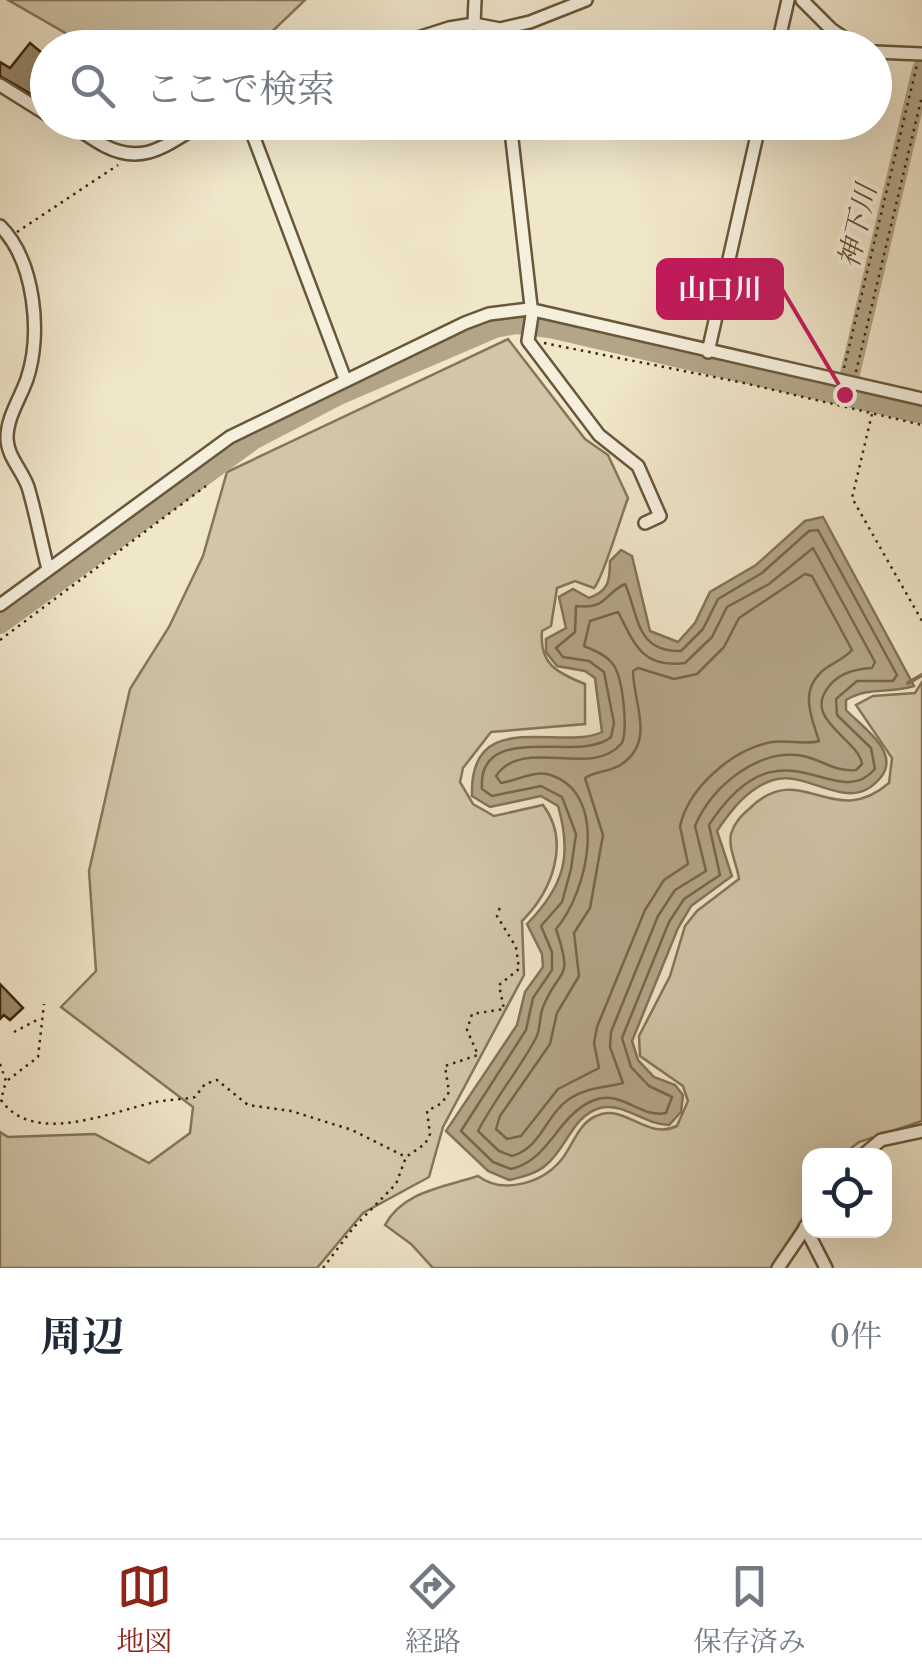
<!DOCTYPE html>
<html lang="ja">
<head>
<meta charset="utf-8">
<style>
	body { margin:0; font-family:"Libre Caslon Text","Noto Serif JP",serif; background:#f6f6f7; color:#1f2937 }
	.controls { position:absolute; right:30px; bottom:30px; display:grid; overflow:hidden; border-radius:20px; box-shadow:0 10px 40px #0002 }
	.controls button { width:90px; height:90px; display:grid; place-items:center; padding:0; border:0; border-bottom:2px solid #e0e1e3; background:#fff; color:#1f2937; font:50px sans-serif }
	.list { margin:0; padding:0; list-style:none }
	h2 { display:flex; justify-content:space-between; align-items:center; height:130px; margin:0; padding:0 40px; font-size:42px }
	h2 small { font-size:32px; font-weight:400; color:#747a83 }
	.icon { flex:none; width:55px; height:55px; fill:none; stroke:currentColor; stroke-width:2; stroke-linecap:round; stroke-linejoin:round }
	.map { position:relative; flex:none; width:922px; height:1268px; overflow:hidden }
	.search { position:absolute; background:#fff; box-shadow:0 10px 40px #0002; left:30px; right:30px; top:30px; height:110px; display:flex; align-items:center; gap:25px; box-sizing:border-box; padding:0 35px; border-radius:55px; color:#747a83; font-size:38px }
	.sheet { height:270px; background:#fff }
	nav { display:flex; justify-content:space-around; align-items:center; box-sizing:border-box; height:140px; border-top:2px solid #e0e1e3; background:#fff; font-size:28px; color:#747a83 }
	nav a { display:grid; justify-items:center; gap:5px }
	nav .on { color:#8f2418 }
	.map>svg:first-child { display:block }
	.green { fill:#d1c6a9; stroke:#867659; stroke-width:2.5 }
	.water { fill:#b3a588; stroke:#837355; stroke-width:2.5 }
	.lines { fill:none; stroke-linecap:round; stroke-linejoin:round }
	.shore { stroke:#786648; stroke-width:2.5 }
	.stream { stroke:#837355; stroke-width:4 }
	.river { stroke:#b3a588; stroke-width:20 }
	.building { fill:#9a8a6d; stroke:#3c2709; stroke-width:2.5 }
	.street-casing { stroke:#695739; stroke-width:16 }
	.path { stroke:#3c2709; stroke-width:2.5; stroke-dasharray:2.5 5; stroke-linecap:butt }
	.street { stroke:#f5efdd; stroke-width:11 }
	.labels { text-anchor:middle; stroke-width:8; stroke-linejoin:round; paint-order:stroke }
	.water-label { font-size:28px; font-style:italic; fill:#604d2f; stroke:#f5efdd }
	.leader { fill:none; stroke:#c2185b; stroke-width:4 }
	.callout-dot { fill:#c2185b; stroke:#f5efdd; stroke-width:4 }
	.callout { fill:#c2185b; stroke:#c2185b; stroke-width:4 }
	.callout-label { font-size:28px; text-anchor:middle; font-weight:bold; fill:#fff }
</style>
</head>
<body>
<div class="map">
<svg width="922" height="1268" viewBox="0 0 922 1268">
	<rect width="100%" height="100%" fill="#f0e6ca"/>
	<filter id="stains"><feTurbulence type="fractalNoise" baseFrequency=".002" numOctaves="4"/><feColorMatrix values="0 0 0 0 .2 0 0 0 0 .09 0 0 0 0 .02 0 0 0 .5 -.17"/></filter>
	<radialGradient id="worn" r=".72"><stop offset=".6" stop-color="#630" stop-opacity="0"/><stop offset="1" stop-color="#630" stop-opacity=".3"/></radialGradient>
	<path class="green" d="M8,0H305L256,47H122L69,35Z
		M508,339L585,439L608,455L628,498C621,516 603,579 594,588L575,581L557,588L551,626L542,631C539,664 557,673 585,684V724L491,732L463,768L460,782L473,804L494,816L543,805C571,842 552,891 522,921L524,975L443,1127L429,1177L363,1213L317,1268H0V1132L8,1137L95,1134L149,1163L190,1133L193,1107L61,1007L96,971L89,871L130,689L169,627L203,556L227,472Z
		M922,682V1121L859,1142L842,1155L810,1156L809,1208L772,1268H433L411,1244L385,1225C403,1191 445,1187 478,1176C503,1195 543,1183 562,1159C573,1145 578,1124 596,1116C624,1102 646,1141 677,1126L688,1101L683,1086L640,1056L639,1036L670,976L685,926L697,911L739,879C737,864 728,848 731,834C734,823 741,816 749,809C801,757 832,832 889,783L892,758L856,705L873,696L915,693Z"/>
	<path class="water" d="M850,394L922,410V420L848,402Z
		M823,517L914,686C890,694 868,686 846,700V710C861,726 901,752 881,777C849,817 810,769 773,780C748,788 731,810 717,831L732,876L691,906L678,928L632,1041L638,1060L654,1077L675,1085L683,1095L681,1112L669,1125C645,1125 624,1102 600,1108C572,1116 567,1148 546,1165C536,1174 521,1177 509,1180L488,1171L446,1131L517,1025L525,992L543,967L542,954L527,924C563,887 573,857 558,806L541,796L490,807L472,796C469,705 561,752 602,732L595,678L585,671L557,666L546,652V639L566,628L559,597L573,589L589,598C609,591 610,580 610,561L621,550L632,556L650,631L678,642L695,623L710,592L756,565L805,521Z"/>
	<g class="lines">
		<path class="shore" d="M818,530L897,675L893,681H857L836,699L837,715L871,748L875,769C834,816 782,713 709,825L720,875L684,899L669,922L622,1038L631,1067L649,1086L672,1097L666,1113C640,1119 621,1088 592,1101C556,1117 551,1159 511,1169L493,1162L461,1131L526,1030L533,998L552,970V952L541,926L562,902L571,869L576,834L562,797L541,786L492,796L482,789C477,719 581,764 611,737L614,723L604,672L589,661L563,657L556,648L575,632L576,606C608,609 602,595 625,584C639,615 635,652 681,651L703,629L718,599L762,573L809,531Z
			M813,548L875,662L872,668C857,669 841,672 830,685C800,719 858,738 862,764L856,770C834,772 823,760 803,756C758,748 712,786 695,826L706,871L675,890L658,916L611,1032L610,1047L623,1083C605,1088 587,1087 569,1099C545,1116 542,1147 512,1156L499,1151L478,1131C495,1098 519,1070 536,1038C541,1028 539,1017 543,1007C560,965 574,983 556,929C587,894 612,791 547,774C533,771 515,781 501,783L496,776C524,735 591,780 622,743C628,728 623,675 612,663C605,654 593,650 584,646L590,621L618,612C634,642 641,669 685,663L712,637L727,607L769,584Z
			M805,574L812,576L852,650C845,658 835,662 826,668C798,689 811,716 819,741C807,745 787,740 772,742C733,749 689,787 680,826L688,864L664,880L645,910L597,1027L594,1043L599,1068L558,1089L521,1136L507,1139L496,1129L500,1116L550,1044L557,1013L579,976L574,933L590,908L603,835L585,778C595,771 611,772 622,764C656,740 633,703 633,671L638,668L674,679L697,674L724,647L739,618Z"/>
		<path class="stream" d="M908,683L922,675"/>
		<path class="river" d="M845,395L922,69
			M0,624L253,440L341,394L495,328L516,324L550,328L922,414"/>
	</g>
	<path class="building" d="M30,43L48,58L45,102L0,76V62L10,68Z
		M0,984L23,1008L10,1020L4,1015L0,1019Z"/>
	<g class="lines">
		<defs>
			<path id="street" d="M802,0L831,29L859,48
				M474,24L475,0
				M500,29L502,48
				M386,48L449,28L474,24L500,29L530,22L586,0
				M777,48L788,0
				M874,52L922,54
				M0,85L48,115
				M65,122C80,129 91,139 105,146C146,167 169,142 205,122
				M248,122L345,379
				M510,122L532,315L528,341L599,435L638,466L660,516L645,523
				M0,226C35,261 42,334 27,379C20,399 7,417 7,438C7,456 22,470 28,487C36,514 41,542 48,569
				M708,352L760,122
				M0,605L230,437L465,323L489,314L529,309L922,399
				M862,1156L881,1140L922,1131
				M805,1227L826,1268
				M778,1268L810,1221"/>
		</defs>
		<use href="#street" class="street-casing"/>
		<path class="path" d="M17,232L118,165
			M544,343L744,383L922,425
			M844,368L917,65
			M856,372L922,96
			M872,414L852,498L922,621
			M0,640L206,486
			M14,1032L39,1019
			M0,1064L6,1081L1,1100C34,1147 112,1111 156,1102C169,1099 182,1100 195,1097L205,1084L217,1080L248,1105L291,1111L352,1130L404,1156
			M8,1080L38,1057L44,1004
			M323,1268L354,1227L396,1184L406,1157L425,1144L430,1134L427,1111L442,1103L449,1092L445,1066L478,1055L467,1030L472,1014L504,1009L499,985L519,969L516,947L497,916L501,904"/>
		<use href="#street" class="street"/>
	</g>
	<g class="labels">
		<g class="water-label">
			<text transform="translate(857 226) rotate(-77)" y="10">神下川</text>
		</g>
	</g>
	<path class="leader" d="M845 395L782 289"/>
	<circle class="callout-dot" cx="845" cy="395" r="10"/>
	<rect class="callout" x="658" y="260" width="124" height="58" rx="10"/>
	<g class="callout-label">
		<text x="720" y="299">山口川</text>
	</g>
	<rect width="100%" height="100%" filter="url(#stains)"/>
	<rect width="100%" height="100%" fill="url(#worn)"/>
</svg>
<div class="controls">
<button><svg class="icon" aria-label="locate" viewBox="0 0 24 24"><circle cx="12" cy="12" r="6"/><path d="M12 2v4M12 18v4M2 12h4M18 12h4"/></svg></button>
</div>
<div class="search"><svg class="icon" aria-label="search" viewBox="0 0 24 24"><circle cx="10" cy="10" r="6"/><path d="M15 15l6 6"/></svg>ここで検索</div>
</div>
<section class="sheet">
<h2>周辺<small>0件</small></h2>
<ul class="list">
</ul>
</section>
<nav>
<a class="on"><svg class="icon" aria-label="map" viewBox="0 0 24 24"><path d="M3 6l6-2 6 2 6-2v14l-6 2-6-2-6 2zM9 4v14M15 6v14"/></svg>地図</a>
<a><svg class="icon" aria-label="directions" viewBox="0 0 24 24"><path d="M12 3l9 9-9 9-9-9zM9 14v-3h6M13 9l2 2-2 2"/></svg>経路</a>
<a><svg class="icon" aria-label="saved" viewBox="0 0 24 24"><path d="M7 4h10v16l-5-4-5 4z"/></svg>保存済み</a>
</nav>
</body>
</html>
